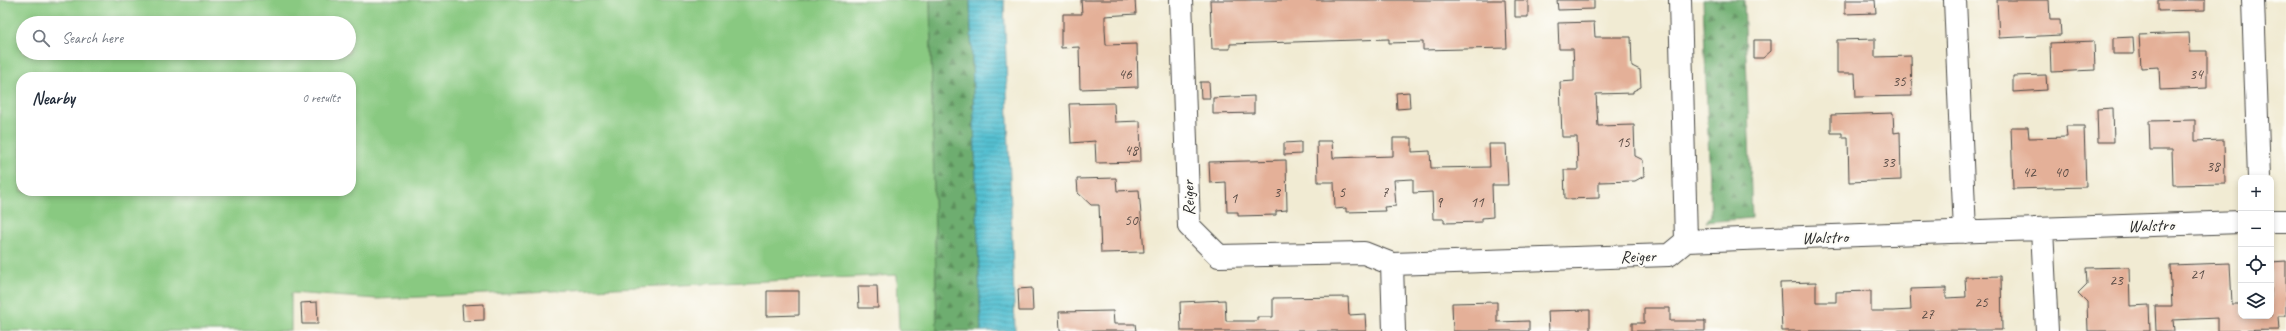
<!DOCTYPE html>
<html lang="en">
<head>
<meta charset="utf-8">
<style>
	body { margin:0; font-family:Caveat,sans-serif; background:#f2f2f3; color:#1f2937 }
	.controls { position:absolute; right:12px; bottom:12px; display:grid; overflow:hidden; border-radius:8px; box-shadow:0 2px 6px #0003 }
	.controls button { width:36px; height:36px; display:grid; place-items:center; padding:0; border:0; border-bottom:1px solid #e0e1e3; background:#fff; color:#1f2937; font:20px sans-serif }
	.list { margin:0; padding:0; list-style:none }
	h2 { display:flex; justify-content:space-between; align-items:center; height:52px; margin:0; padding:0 16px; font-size:17px }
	h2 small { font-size:13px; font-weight:400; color:#747a83 }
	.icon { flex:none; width:22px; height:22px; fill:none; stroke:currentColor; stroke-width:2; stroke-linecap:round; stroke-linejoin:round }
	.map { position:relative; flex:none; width:2286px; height:331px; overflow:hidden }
	.search { position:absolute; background:#fff; box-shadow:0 2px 6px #0003; left:16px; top:16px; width:340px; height:44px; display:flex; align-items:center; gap:10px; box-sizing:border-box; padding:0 14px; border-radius:22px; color:#747a83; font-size:15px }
	.panel { position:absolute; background:#fff; box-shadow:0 2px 6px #0003; left:16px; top:72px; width:340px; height:124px; border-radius:16px }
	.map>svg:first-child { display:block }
	.green { fill:#89c981; stroke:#5a7a56; fill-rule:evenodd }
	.forest { fill:url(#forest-firs); stroke:#4c6c4d }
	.water { fill:url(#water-rules); stroke:#40767e }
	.building { fill:#e4b098 }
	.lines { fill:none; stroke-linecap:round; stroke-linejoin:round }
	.street-casing { stroke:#494844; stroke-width:24 }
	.street { stroke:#fff; stroke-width:22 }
	.labels { text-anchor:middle; stroke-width:4; stroke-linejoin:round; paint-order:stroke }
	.number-label { font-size:15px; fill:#594c46 }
	.street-label { font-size:17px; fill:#2b2b2b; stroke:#fdfcf7 }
</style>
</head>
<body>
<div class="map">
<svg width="2286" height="331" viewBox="0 0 2286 331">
	<defs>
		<pattern id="forest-firs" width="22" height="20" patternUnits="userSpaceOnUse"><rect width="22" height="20" fill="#6ead6f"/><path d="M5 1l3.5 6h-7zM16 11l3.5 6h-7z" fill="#5b8d5b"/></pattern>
		<pattern id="water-rules" width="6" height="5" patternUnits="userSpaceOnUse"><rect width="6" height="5" fill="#55c0d1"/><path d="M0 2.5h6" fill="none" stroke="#479caa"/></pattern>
	</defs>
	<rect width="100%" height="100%" fill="#fdfcf7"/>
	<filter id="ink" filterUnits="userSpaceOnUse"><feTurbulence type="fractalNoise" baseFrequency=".025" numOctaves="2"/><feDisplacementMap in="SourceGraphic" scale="8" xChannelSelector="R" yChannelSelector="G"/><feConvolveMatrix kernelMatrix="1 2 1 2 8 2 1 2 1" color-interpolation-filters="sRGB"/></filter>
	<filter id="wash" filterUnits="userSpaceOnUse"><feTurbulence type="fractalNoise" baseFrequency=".012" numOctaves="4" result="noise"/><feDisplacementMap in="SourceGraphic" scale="16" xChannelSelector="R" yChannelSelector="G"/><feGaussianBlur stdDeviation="0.9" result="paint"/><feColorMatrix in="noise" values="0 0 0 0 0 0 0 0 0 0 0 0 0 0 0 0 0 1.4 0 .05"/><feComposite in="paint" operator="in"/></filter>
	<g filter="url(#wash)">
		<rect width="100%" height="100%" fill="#f1ebd3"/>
		<path class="green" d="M0,0H930L937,331H899L897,275L377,299L291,293V331H0ZM23,23H349V53H23ZM21,77H351V191H21Z"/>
		<path class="forest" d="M930,0H970L981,331H937Z
			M1703,0H1744L1752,218L1706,222L1711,215Z"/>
		<path class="water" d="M970,0H1004L1015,331H981Z"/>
		<g id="blocks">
			<path class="building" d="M1081,0H1135L1136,14L1105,16V29L1106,45L1137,44L1138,87L1080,89L1079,47L1061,48V30H1063V14H1082Z
				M1210,0H1505L1507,48L1423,50V42L1389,43V39L1230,44V49H1212Z
				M1515,0H1528V17H1515Z
				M1557,0H1594V9L1558,10Z
				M1845,0H1875L1876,13L1845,14Z
				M1997,0H2049L2050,20H2060L2061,35L1999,38Z
				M2158,0H2205V10L2158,11Z
				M1594,22L1595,37H1631L1632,66L1640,70L1641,87L1633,91V93L1596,94L1598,126L1634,125L1635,156L1643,160L1644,176L1635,181L1599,182V198L1565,199L1564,170H1578L1577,137H1562L1560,82L1574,81V66L1573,49H1559L1558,23Z
				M2189,33L2190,51H2207V88L2160,90L2159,67L2141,68L2139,35Z
				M2133,37L2134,54H2113V38Z
				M1875,39V57L1911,56L1912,96L1856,97L1855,73H1837V40Z
				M1754,40H1771V51L1763,58H1754Z
				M2094,41L2095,70L2051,72L2050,43Z
				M2046,75L2047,90L2013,92V76Z
				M1200,82H1209L1210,98H1201Z
				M1409,92L1410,108L1397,109L1396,93Z
				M1254,96V113L1213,114V98Z
				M1114,103L1115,122L1140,121L1141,162L1096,163L1095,141L1071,143L1069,104Z
				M2113,108L2114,142H2098L2097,109Z
				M1893,113L1894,133L1900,132L1901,180L1849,182L1848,137H1842V133H1831V115Z
				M2195,120V141L2224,140L2225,184L2173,185L2172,150H2150L2149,121Z
				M2066,126H2084L2086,187L2013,189L2011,127H2028L2029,138L2067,137Z
				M1393,138H1412V152L1430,151L1431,168L1490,167L1489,144H1506L1508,185H1492L1493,217L1482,218V222L1444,223V219H1433L1432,192L1413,193V179L1394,180L1396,206L1384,207L1385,211L1346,212V208L1335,209L1334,182H1318L1317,141H1332L1333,158L1393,156Z
				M1301,142V154L1284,155V143Z
				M1286,160L1287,210L1276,211V215L1238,216V212H1227L1226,182L1210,183L1209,162Z
				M1116,178L1117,191L1139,190L1144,252L1101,253L1099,205H1091L1078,193L1077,179Z
				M2286,261V316H2278L2279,330L2218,331V318L2173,320L2174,331H2156L2155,306H2172L2170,265L2230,263L2232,304H2241V316H2271V262Z
				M2129,267L2130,306L2149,305L2150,331H2088L2087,302L2078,293L2087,284L2086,268Z
				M2001,276L2002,330L1782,331L1780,283L1816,282V302H1836V292L1871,291V311H1893L1911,310L1910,289L1946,288V298L1966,297L1965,277Z
				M858,286H877L878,308H859Z
				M1032,288L1033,311H1019L1018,289Z
				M767,291H799V315L767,316Z
				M1348,297L1349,315L1365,314L1366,331H1181L1180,302L1225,300L1226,321H1257V317H1273V298Z
				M317,302L318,324H302L301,303Z
				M1497,302V322L1529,321V331H1453L1452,303Z
				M484,304V320L463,321L462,305Z
				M1644,308H1670V321H1705V331H1632V323H1644Z
				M1590,310V331H1549L1548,311Z
				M1113,311L1114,324H1135L1136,331H1060L1059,312Z"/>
		</g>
	</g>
	<g filter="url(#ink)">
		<use href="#blocks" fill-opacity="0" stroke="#494844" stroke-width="1"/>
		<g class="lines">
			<defs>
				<path id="street" d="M1181,0L1189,226L1219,256L1364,253L1392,264L1669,255L1686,241
					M1680,0L1686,241
					M1955,0L1965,232
					M2253,0L2259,178
					M2271,221H2286
					M2042,229L2047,331
					M1686,241L2241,222
					M1392,264L1394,331"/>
			</defs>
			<use href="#street" class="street-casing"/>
			<use href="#street" class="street"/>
		</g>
	</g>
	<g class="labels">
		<g class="number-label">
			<text x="1125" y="79">46</text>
			<text x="2196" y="79">34</text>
			<text x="1899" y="86">35</text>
			<text x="1623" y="147">15</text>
			<text x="1131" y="155">48</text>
			<text x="1888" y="167">33</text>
			<text x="2213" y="171">38</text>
			<text x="2029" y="177">42</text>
			<text x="2061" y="177">40</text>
			<text x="1277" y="197">3</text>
			<text x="1342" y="197">5</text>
			<text x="1385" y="197">7</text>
			<text x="1234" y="203">1</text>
			<text x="1439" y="207">9</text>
			<text x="1477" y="207">11</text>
			<text x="1131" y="225">50</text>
			<text x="2197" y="279">21</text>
			<text x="2116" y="285">23</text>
			<text x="1981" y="307">25</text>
			<text x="1927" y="319">27</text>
		</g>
		<g class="street-label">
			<text transform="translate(1188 198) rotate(-92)" y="6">Reiger</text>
			<text transform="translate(2151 225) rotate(-2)" y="6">Walstro</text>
			<text transform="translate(1825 237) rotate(-2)" y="6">Walstro</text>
			<text transform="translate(1638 256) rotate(-2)" y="6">Reiger</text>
		</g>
	</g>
</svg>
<div class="controls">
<button>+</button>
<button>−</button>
<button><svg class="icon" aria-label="locate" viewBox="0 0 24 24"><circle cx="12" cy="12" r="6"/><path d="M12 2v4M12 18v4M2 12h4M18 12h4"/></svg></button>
<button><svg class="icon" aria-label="layers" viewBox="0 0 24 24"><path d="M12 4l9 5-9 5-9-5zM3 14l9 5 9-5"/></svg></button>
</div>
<div class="search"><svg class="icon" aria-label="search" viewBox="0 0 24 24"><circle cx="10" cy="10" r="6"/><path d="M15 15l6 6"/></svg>Search here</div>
<section class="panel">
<h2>Nearby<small>0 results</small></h2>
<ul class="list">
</ul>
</section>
</div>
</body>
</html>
